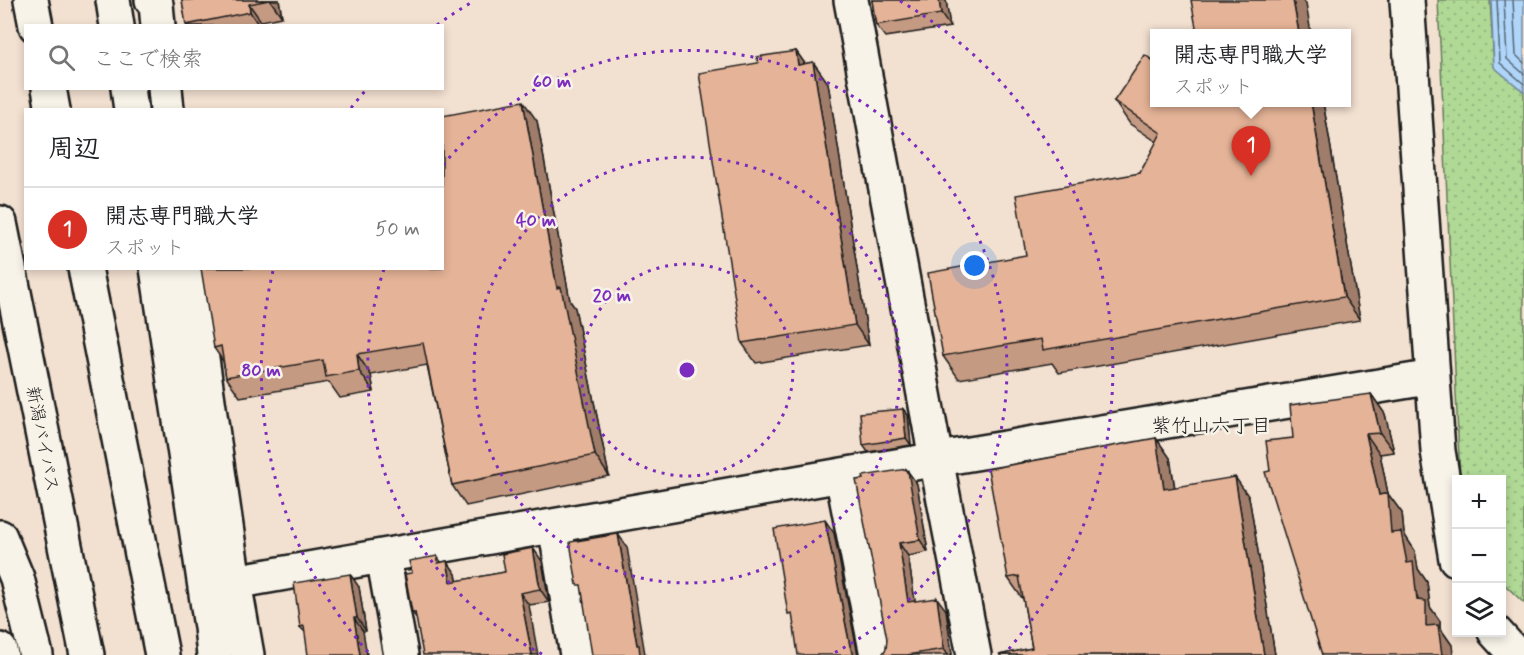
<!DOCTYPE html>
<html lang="ja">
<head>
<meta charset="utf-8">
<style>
	body { margin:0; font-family:Mynerve,"Klee One",sans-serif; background:#f2f2f2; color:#202124 }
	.controls { position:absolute; right:18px; bottom:18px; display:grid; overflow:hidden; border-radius:0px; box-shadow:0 3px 9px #0003 }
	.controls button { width:54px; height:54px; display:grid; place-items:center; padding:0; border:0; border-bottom:2px solid #e0e0e0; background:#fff; color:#202124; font:30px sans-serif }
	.you { position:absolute; left:975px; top:266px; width:21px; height:21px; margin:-15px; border:4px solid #fff; border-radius:50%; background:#1a73e8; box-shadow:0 0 0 9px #1a73e833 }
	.badge { display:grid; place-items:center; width:39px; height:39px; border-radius:50%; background:#d93025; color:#fff; font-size:20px; font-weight:700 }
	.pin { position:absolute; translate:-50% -50px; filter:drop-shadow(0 2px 3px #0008) }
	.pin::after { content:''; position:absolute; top:32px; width:21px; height:18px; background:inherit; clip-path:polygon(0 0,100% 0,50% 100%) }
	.popup { position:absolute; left:1150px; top:29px; width:201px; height:78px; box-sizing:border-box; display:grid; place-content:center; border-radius:0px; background:#fff; filter:drop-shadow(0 2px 4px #0005); font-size:20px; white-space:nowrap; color:#757577 }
	.popup b { font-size:22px; color:#202124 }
	.popup::after { content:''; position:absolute; left:50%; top:100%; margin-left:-12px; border:12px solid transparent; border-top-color:#fff }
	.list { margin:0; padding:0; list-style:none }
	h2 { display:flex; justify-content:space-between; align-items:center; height:78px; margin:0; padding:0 24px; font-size:26px }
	h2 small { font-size:20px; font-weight:400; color:#757577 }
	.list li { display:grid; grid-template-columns:39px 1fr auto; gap:18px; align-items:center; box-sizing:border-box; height:84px; padding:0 24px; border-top:2px solid #e0e0e0 }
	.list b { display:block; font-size:22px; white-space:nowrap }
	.list p { margin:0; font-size:20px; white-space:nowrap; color:#757577 }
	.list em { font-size:20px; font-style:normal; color:#757577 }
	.icon { flex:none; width:33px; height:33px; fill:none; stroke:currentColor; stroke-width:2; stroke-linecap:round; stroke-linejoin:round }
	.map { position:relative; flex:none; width:1524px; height:655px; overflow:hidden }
	.search { position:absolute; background:#fff; box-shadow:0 3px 9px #0003; left:24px; top:24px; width:420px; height:66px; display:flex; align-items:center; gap:15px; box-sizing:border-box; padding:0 21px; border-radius:0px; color:#757577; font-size:22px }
	.panel { position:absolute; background:#fff; box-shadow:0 3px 9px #0003; left:24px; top:108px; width:420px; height:162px; border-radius:0px }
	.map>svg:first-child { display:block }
	.grass { fill:url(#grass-dots); stroke:#667a59; stroke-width:1.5 }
	.water { fill:#afd5f9; stroke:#748ba1; stroke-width:1.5 }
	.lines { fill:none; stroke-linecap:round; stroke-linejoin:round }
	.shore { stroke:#576674; stroke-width:1.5 }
	.minor-casing { stroke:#1c1c1c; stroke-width:38 }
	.highway-casing { stroke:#1c1c1c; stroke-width:38 }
	.minor { stroke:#f7f3e8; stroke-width:33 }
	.highway { stroke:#f7f3e8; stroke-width:33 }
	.wall { fill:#c59a82; stroke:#1c1c1c; stroke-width:1.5 }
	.shaded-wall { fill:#a07d6a; stroke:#1c1c1c; stroke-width:1.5 }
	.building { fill:#e5b397; stroke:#1c1c1c; stroke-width:1.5 }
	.ring { fill:none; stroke:#7b2cbf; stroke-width:3; stroke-dasharray:3 6 }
	.labels { text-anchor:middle; stroke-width:5; stroke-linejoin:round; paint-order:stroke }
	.street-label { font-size:18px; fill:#1c1c1c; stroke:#f7f3e8 }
	.neighbourhood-label { font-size:20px; fill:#1c1c1c; stroke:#f7f3e8 }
	.centre { fill:#7b2cbf; stroke:#f7f3e8; stroke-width:3 }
	.ring-label { font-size:18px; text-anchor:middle; font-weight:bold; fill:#7b2cbf; stroke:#f7f3e8; stroke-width:5; stroke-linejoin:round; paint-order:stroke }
</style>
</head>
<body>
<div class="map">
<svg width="1524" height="655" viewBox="0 0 1524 655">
	<defs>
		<pattern id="grass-dots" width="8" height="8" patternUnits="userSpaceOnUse" patternTransform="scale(1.5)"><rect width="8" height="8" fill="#b0d996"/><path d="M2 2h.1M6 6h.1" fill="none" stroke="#97ba81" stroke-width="1.8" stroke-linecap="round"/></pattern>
	</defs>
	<rect width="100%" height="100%" fill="#f2e0d0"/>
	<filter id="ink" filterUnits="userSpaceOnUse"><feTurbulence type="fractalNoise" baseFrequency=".0167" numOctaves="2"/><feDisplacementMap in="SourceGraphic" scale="12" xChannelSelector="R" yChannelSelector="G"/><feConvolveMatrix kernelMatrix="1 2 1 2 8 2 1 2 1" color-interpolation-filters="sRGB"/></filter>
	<g filter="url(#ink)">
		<path class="grass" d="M1438,0H1490L1494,67L1524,92V603L1504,584L1502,580V480L1460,479Z"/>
		<path class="water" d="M1491,0H1524V92L1494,67Z"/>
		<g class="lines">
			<path class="shore" d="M1497,0L1500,63L1524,84
				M1504,0L1507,59L1524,74
				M1513,0L1516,55L1524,63"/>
			<defs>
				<path id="minor" d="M152,0L156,4L158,26
					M851,0L936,459L974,655
					M1407,0L1438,451L1456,559
					M165,88L167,110
					M189,268L234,582L247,655
					M842,475L877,655
					M555,526L577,655
					M383,556L401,655
					M234,582L842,475L1433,377
					M1495,632L1516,655
					M0,650L1,655"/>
				<path id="highway" d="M31,0L36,26
					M113,0L117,26
					M49,88L53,110
					M128,88L131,110
					M0,223L87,655
					M85,268L162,655
					M157,268L211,627L214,655
					M0,537L17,578L36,655"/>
			</defs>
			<use href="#minor" class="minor-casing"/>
			<use href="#highway" class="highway-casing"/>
			<use href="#minor" class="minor"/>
			<use href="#highway" class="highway"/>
		</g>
		<path class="wall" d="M182,0H279L282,17L261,21V26H187Z
			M872,0H946L950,27L885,37L876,25Z
			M796,51L805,64L813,62L828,83L869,345L756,363L742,343L758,63Z
			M1114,101L1155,102H1323L1360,320L1059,373L1052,363L959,379L943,356L1140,173L1157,142L1130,124Z
			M537,121L570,301L575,308L609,476L466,506L452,485L427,365L371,375L374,392L340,398L329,382L240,397L226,377L223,361L214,348Z
			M1371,394L1385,414L1394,452L1380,454L1388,494L1402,513L1404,534L1415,551L1418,569L1427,582L1430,607L1440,621V628L1452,645L1270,471L1293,438Z
			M903,409L908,415L911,445L868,452L863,445Z
			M1156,438L1170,458L1175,488L1249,497L1275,655H999L1032,648L1023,598H1022L1008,578Z
			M906,469L917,484L928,552L908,556L915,601L946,610L952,655H882L886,649Z
			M437,556L441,562L447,561L456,574L457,581L505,572L542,561L549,602L529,605L417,619L412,612Z
			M359,587L366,631L305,632L300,627Z"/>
		<path class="shaded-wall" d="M270,0H279L282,17Z
			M939,0H946L950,27L941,14Z
			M1293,0H1303L1306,4L1311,33H1299Z
			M249,4L261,21V26H259L250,12Z
			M796,51L810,71L798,65Z
			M813,62L828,83L869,345L855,325Z
			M523,101L537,121L570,301L575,308L609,476L595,455L557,288Z
			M1311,102H1323L1360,320L1344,297Z
			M357,354L371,375L374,392L359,371Z
			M1371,394L1385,414L1394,452L1380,433Z
			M903,409L908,415L911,445L906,438Z
			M1366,434L1380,454L1388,494L1402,513L1404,534L1415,551L1418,569L1427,582L1430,607L1440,621V628L1452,645L1453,655H1442L1426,626L1407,563L1391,533L1379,495Z
			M1156,438L1170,458L1178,509L1164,489Z
			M906,469L917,484L928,552L920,540Z
			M1235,477L1249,497L1275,655H1264Z
			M825,520L834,533L858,655H854L850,646Z
			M618,534L627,547L645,654L646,655H640L637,645Z
			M899,543L908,556L917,614L908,602Z
			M533,548L542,561L549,602L540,589Z
			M447,561L456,574L460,594L451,582Z
			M350,574L359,587L366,631L357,618Z
			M520,593L529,605L538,655H532Z
			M937,598L946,610L952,655H948L944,649Z
			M354,618L363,631L367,655H360Z"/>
		<path class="building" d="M182,0H269L249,4L250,12L186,25Z
			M872,0H939L941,14L876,25Z
			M1191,0H1293L1299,33H1197Z
			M796,51L798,65L813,62L855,325L742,343L699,73L758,63L757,57Z
			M1145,55L1155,62V102H1311L1344,297L1043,350L1041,339L943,356L928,273L1026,255L1016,195L1140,173L1161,133L1114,101Z
			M523,101L557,288L561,287L595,455L452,485L423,343L357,354L359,371L326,377L323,360L226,377L221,346L214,348L201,268H442V116Z
			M1371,394L1380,433L1366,434L1379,495L1388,493L1391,533L1401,532L1407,563L1413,562L1417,600L1426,601V626L1438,625L1442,655H1322L1265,472L1270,471L1266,441L1293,438L1290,405Z
			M903,409L906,438L863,445L860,413Z
			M1156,438L1164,489L1235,477L1264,655H999L1032,648L1019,576L1008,578L988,469Z
			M906,469L907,472L908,471L920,540L899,543L908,602L937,598L944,649L907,655H882L886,649L887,639L856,480L864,479L863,476Z
			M825,520L850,646L854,655H798L792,613L788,614L774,529Z
			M618,534L637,645H639L640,655H592L581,585H577L570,542Z
			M533,548L540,589L520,593L532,655H423L415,612H412L405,574L412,573L409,561L437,556L438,563L447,561L451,582L505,572L502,554Z
			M350,574L357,618H354L360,655H308L304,626L300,627L294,583Z"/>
	</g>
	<g class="ring">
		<circle cx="687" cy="370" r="106"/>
		<circle cx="687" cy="370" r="213"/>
		<path d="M542 654A319 319 0 0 1 384 269M443 165A319 319 0 1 1 832 654"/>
		<path d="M368 652A426 426 0 0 1 273 271M351 108A426 426 0 0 1 365 91M437 25A426 426 0 0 1 474 1M900 1A426 426 0 0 1 1006 652"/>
	</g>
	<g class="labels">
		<g class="street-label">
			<text transform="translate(43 439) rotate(79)" y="6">新潟バイパス</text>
		</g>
		<g class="neighbourhood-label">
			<text x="1211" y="432">紫竹山六丁目</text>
		</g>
	</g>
	<circle cx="687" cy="370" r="9" class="centre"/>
	<g class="ring-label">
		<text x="552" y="87">60 m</text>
		<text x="536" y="226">40 m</text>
		<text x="612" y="301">20 m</text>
		<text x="261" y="376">80 m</text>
	</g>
</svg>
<div class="controls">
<button>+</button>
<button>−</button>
<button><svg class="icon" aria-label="layers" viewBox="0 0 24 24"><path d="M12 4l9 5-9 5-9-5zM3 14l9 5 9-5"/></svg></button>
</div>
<div class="you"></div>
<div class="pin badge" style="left:1251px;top:176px">1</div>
<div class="popup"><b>開志専門職大学</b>スポット</div>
<div class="search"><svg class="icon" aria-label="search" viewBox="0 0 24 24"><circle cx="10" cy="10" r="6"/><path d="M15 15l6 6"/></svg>ここで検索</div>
<section class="panel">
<h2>周辺<small></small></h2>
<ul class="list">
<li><span class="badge">1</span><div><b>開志専門職大学</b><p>スポット</p></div><em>50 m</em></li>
</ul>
</section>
</div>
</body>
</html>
